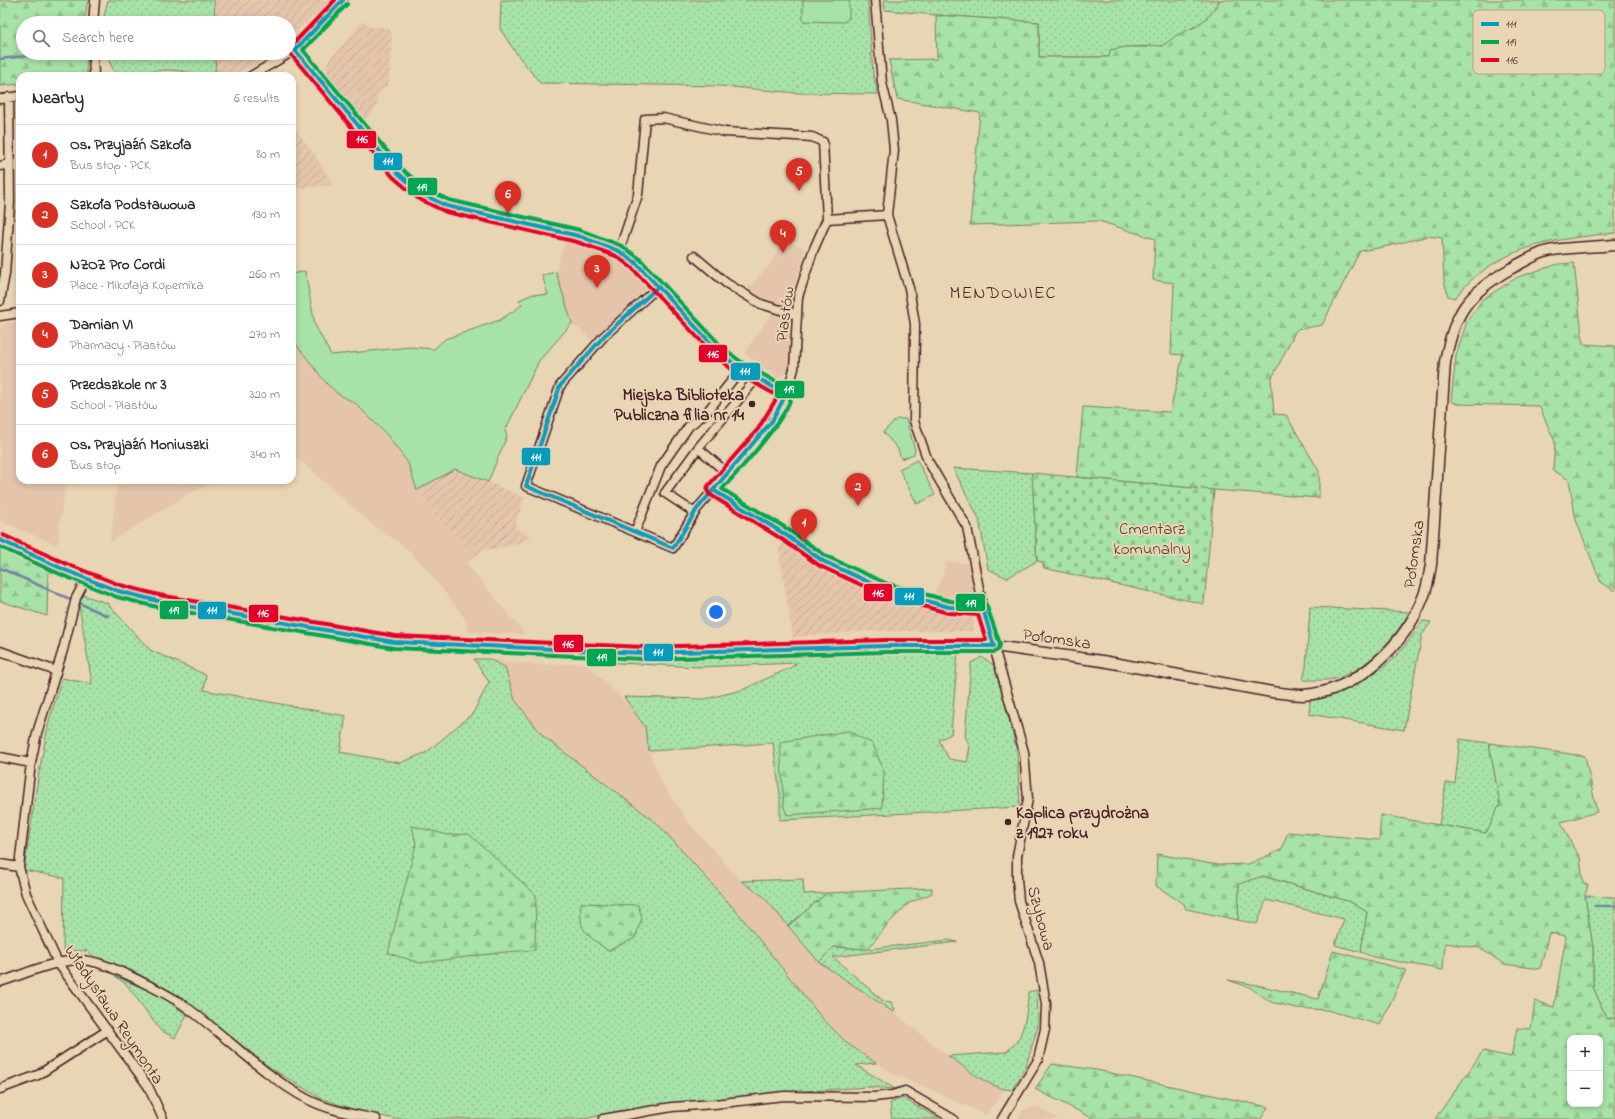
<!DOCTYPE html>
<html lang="en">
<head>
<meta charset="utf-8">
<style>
	body { margin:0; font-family:"Indie Flower",sans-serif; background:#f7f7f7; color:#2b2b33 }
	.controls { position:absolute; right:12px; bottom:12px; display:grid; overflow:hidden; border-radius:8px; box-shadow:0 2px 6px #0003 }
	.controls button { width:36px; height:36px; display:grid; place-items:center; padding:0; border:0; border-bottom:1px solid #e1e1e2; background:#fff; color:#2b2b33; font:20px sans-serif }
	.you { position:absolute; left:716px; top:612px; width:14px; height:14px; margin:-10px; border:3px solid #fff; border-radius:50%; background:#1a73e8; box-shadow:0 0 0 6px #1a73e833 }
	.badge { display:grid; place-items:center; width:26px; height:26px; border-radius:50%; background:#d93025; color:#fff; font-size:13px; font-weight:700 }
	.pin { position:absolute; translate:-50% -33px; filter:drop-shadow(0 1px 2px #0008) }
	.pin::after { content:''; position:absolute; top:21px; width:14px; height:12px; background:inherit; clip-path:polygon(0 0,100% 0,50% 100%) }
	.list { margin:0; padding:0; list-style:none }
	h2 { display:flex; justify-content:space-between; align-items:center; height:52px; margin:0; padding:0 16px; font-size:17px }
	h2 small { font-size:13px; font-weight:400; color:#7c7c81 }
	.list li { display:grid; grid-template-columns:26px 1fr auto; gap:12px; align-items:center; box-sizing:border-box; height:60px; padding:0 16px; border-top:1px solid #e1e1e2 }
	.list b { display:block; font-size:15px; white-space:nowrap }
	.list p { margin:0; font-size:13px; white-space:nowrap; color:#7c7c81 }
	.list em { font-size:13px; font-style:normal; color:#7c7c81 }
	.icon { flex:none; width:22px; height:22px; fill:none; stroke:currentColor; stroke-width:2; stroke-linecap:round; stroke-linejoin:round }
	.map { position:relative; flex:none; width:1615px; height:1119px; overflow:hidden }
	.search { position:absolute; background:#fff; box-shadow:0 2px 6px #0003; left:16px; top:16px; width:280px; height:44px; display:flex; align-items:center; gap:10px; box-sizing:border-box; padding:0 14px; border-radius:22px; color:#7c7c81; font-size:15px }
	.panel { position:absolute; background:#fff; box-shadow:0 2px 6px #0003; left:16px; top:72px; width:280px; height:412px; border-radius:12px }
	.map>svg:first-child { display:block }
	.built { fill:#e4c5ac }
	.industrial { fill:url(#industrial-furrows) }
	.grass { fill:url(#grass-dots); stroke:#788069 }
	.forest { fill:url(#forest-firs); stroke:#788069; fill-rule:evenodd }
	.cemetery { fill:url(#cemetery-stones); stroke:#788069 }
	.park { fill:#a7e2a7; stroke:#788069 }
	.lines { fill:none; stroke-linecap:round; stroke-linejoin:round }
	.stream { stroke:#7483a0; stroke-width:2.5 }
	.minor-casing { stroke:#4a1f2b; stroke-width:11 }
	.tertiary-casing { stroke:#4a1f2b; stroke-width:13 }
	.minor { stroke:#e8d5b3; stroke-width:8 }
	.tertiary { stroke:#e8d5b3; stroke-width:10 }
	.bus-1-casing { stroke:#e8d5b3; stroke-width:7 }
	.bus-2-casing { stroke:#e8d5b3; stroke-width:7 }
	.bus-3-casing { stroke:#e8d5b3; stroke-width:7 }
	.bus-1 { stroke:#079bbe; stroke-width:4 }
	.bus-2 { stroke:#00a651; stroke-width:4 }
	.bus-3 { stroke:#e4002b; stroke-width:4 }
	.poi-dot { fill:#4a1f2b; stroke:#e8d5b3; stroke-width:1.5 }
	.labels { text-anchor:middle; stroke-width:4; stroke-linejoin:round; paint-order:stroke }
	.street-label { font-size:17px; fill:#4a1f2b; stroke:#e8d5b3 }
	.poi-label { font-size:17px; font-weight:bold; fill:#4a1f2b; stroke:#e8d5b3; text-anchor:end }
	.park-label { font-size:17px; fill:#583c3e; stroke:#e8d5b3 }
	.neighbourhood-label { font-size:18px; letter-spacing:1px; fill:#4a1f2b; stroke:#e8d5b3 }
	.key { fill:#e8d5b3; stroke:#b99e8a; stroke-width:1 }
	.key-label { font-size:11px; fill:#4a1f2b }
	.line-badge { stroke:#e8d5b3; stroke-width:1.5 }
	.badge-label { font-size:11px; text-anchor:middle; font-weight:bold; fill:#fff }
</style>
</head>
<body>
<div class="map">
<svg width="1615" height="1119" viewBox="0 0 1615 1119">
	<defs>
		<pattern id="industrial-furrows" width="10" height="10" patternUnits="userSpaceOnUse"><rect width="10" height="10" fill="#e4c5ac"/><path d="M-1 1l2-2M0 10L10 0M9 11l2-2" fill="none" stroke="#c5a994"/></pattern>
		<pattern id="grass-dots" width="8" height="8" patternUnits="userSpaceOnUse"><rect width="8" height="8" fill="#a7e2a7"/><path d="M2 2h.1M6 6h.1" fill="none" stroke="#91c190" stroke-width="1.8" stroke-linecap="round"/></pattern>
		<pattern id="forest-firs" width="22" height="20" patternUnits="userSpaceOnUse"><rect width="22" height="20" fill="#a7e2a7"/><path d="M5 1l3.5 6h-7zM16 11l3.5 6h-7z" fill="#91c190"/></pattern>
		<pattern id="cemetery-stones" width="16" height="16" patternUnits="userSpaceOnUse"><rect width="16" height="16" fill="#a7e2a7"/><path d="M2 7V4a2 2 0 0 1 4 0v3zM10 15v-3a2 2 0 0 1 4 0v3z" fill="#91c190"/></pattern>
	</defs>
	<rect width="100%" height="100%" fill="#e8d5b3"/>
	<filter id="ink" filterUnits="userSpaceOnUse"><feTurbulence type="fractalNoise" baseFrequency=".025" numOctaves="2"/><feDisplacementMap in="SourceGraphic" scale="8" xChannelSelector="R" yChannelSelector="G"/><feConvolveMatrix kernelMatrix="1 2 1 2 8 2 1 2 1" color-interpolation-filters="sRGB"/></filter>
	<g filter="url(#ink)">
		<path class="built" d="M568,241L608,254L623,262L646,284L645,290L605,329L591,340L579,328L571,325L572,323L556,272L564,244Z
			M781,242L802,247L805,253L794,286L792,304L785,307L765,301L746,290L771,263Z
			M772,313L788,317L791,322V352L788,371L777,378L744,353Z
			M20,321V480H66L57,545L0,521V328L5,323Z
			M292,339L327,384L339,394L355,403L386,434L408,463L417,490L438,518L475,556L466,563L525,634L467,632L466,620L424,566L400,543L374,526L296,457L292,458Z
			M118,480H223L190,493L110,542Z
			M946,562L970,563L977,597L974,602L933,593L943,577Z
			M489,659L545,665L585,663L626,702L645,727L647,747L663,785L689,823L741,881L763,896L819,962L891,1010L948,1056L987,1081L1004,1090L986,1115L930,1089L896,1075L848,1044L822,1018L738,913L658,824L543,736L515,700L505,667Z
			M1038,1107L1050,1114L1059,1119H1018L1024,1109Z"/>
		<path class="industrial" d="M214,0H331L289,39V23H215Z
			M363,21L371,28L379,26L388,28L392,33L389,83L377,94V106L364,122L328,77L327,63Z
			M215,53H272L250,68L222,76H216Z
			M292,125L315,155L333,185L292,189Z
			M455,468L525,498L514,528L532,537L510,546L485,550L475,556L438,518L417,490Z
			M782,542L832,573L869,590L904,602L973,618L974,631H866L793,637L779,551Z"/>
		<path class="grass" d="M108,0H214L215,23H105L104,16Z
			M501,0H868L873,74L878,94L797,93L720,86L540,83L516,53L500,29Z
			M884,0H1220L1210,15L1202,22L1162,46L1126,47L1110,50L1109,57H1039V22L936,15L885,10Z
			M108,53H215L216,76C198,76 181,69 163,70C147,71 132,76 116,76L109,61Z
			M953,468L1032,473L1037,561L1007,578L988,569L979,519Z
			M77,593L107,603L150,650L206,675L204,690L346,716L340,752L400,763L427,752L473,713L489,682L474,659H489L505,667L515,700L543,736L658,824L738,913L822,1018L848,1044L876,1063L856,1065L895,1089L869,1087L807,1091L619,1111L584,1119H395L358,1111L320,1098L272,1069L184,1000L131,970L96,958L87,951L63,950L64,878L24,870L38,778L49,721L62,678L92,684Z
			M1310,607L1410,612C1391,641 1369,669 1334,679C1325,681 1312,680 1303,680L1306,667Z
			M1423,621L1431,622L1422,635L1404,730L1309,714L1310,701C1341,691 1370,680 1394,658C1405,647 1414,633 1423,621Z
			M824,651H958L951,734L939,740L949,759L967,762L970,746L965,736L971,663L982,657L996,667L1017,751L1020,807L780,820V795L773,743L649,751L645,727L624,697L705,699L742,690L794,666L796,663L699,667L598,662L595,656L700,658Z
			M1460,739L1489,743L1500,804L1486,833L1439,825L1446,783H1455Z
			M1262,876L1351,902L1367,912L1361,952L1335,945L1344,919L1266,900L1257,924L1238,920L1239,883Z
			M803,879L804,894L827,893L788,926L763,896L741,881Z
			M1585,896L1615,897V1018L1607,1019L1593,987V948Z
			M949,940L957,942L833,957L883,1001L891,1002L895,1009L893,1012L819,962L834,947L868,949Z
			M115,976L163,997L187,1015L175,1038L160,1030L127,985Z
			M1037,990L1038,1026L1026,1066L1012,1090C989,1089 967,1068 948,1056L1006,1052C1009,1049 1014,1045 1017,1041C1025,1029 1028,1006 1028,992Z
			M903,1098L939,1119H892L890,1103Z"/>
		<path class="forest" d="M0,0H88L84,23H23V53H86L87,76H20V84L0,86Z
			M1220,0H1615V233C1554,239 1495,246 1455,298L1448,296L1444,280L1442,238L1428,236L1384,247L1360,251L1322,325L1296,330L1271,380L1274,414L1286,415L1319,471V498L1214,490L1077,477L1083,407L1170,412L1183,355L1171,354L1174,283L1153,280L1155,239L1099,221L970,225L980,113L897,99L889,60L937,59L936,15L1039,22V57H1109L1110,50L1126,47H1148L1149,45L1162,46L1177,35L1197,26L1210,15Z
			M1574,263L1583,344L1615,346V591L1601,583L1576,520L1569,480L1553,470L1555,442L1539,406L1457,404L1451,401L1456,356L1467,321L1483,299L1518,277L1558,264Z
			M0,549L48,572L47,616L0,601Z
			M848,731L873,744L884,772L882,808L787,815L784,807L780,742Z
			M1489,743L1585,756L1597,812L1561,822L1574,849L1580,857L1583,883L1588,885L1585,896L1593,948V987L1607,1019L1615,1018V1119H1435L1483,1051L1511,1057L1517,1028L1531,1029L1535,1001L1554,1007L1566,936L1549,933L1540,969L1504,964L1480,948L1445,943L1443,970L1373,957L1361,952L1367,912L1351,902L1263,876L1239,884L1238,920L1186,909L1184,904L1156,886L1157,854L1218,865L1248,864L1281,850L1288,832L1379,840L1381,815L1486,833L1500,804ZM1570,1038H1600V1104H1570Z
			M412,826L448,835L469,834L536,895L535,950L505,952L420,963L388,953L416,844Z
			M932,888V893L909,903L887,925L868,949L834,947L819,962L788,926L827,893Z
			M581,903L638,905L642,918L635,938L608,951C585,932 579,934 581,903Z
			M1333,951L1406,970L1380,1025L1327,1010L1296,1008L1271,1002L1249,987L1228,980L1257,985L1318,999Z
			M1052,1064L1097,1070L1268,1107L1261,1119H1094L1035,1089Z"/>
		<path class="cemetery" d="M1032,473L1214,490L1204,604L1044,568L1042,562L1037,561Z"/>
		<path class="park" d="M803,0H849V18L844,22L803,21Z
			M305,271L315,325L331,355L410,347L434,349L445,339L500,320L522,305L519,300L533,294L548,295L542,275L556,272L572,323L539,361L505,431L507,436L488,482L455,469L417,490L408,463L386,434L355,403L338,394L327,384L292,339V274Z
			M897,419H906L915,450L914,454L901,459L898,449L883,432Z
			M917,460L935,495L917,504L899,469Z"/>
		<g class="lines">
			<path class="stream" d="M0,59L52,53
				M0,568L108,616
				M1595,906H1615"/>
			<defs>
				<path id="minor" d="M875,0L882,83L891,120L894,150L887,215L909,288L915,324L914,421L928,461L967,527L983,609L1024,752L1028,799L1017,856V879L1019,901L1039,963L1046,1004L1045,1029L1038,1060L1002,1119
					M93,23L95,0
					M295,50L398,173L422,194L447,206L579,236L619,251L636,263L720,353L741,369L786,394
					M93,53L94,76
					M251,76L295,50L343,0
					M0,99L20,96
					M0,166L10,164
					M827,219L887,215
					M619,251L638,195L645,119L663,118L725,132L812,137L823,142L827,219L813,251L798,297L794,369L788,390L772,421L697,509L673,548L526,486L560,386L604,336L658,287
					M694,256L726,283L761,304L797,315
					M0,301L5,274L10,202L9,97
					M0,316L20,313
					M698,448L727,473
					M713,490L783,533L823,561L886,590L949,607L983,609
					M695,513L665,493L698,448L756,379
					M635,532L661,466L689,426L707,412L741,369
					M86,579L76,598L63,650L37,733L31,763L19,867L26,894L58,963L148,1086L163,1119
					M0,651L56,671
					M0,757L31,763
					M0,864L19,867
					M0,982C25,974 52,961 79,960C96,960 115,969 130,976C150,986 171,995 189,1009C228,1038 263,1075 307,1099C328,1110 352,1114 376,1119
					M0,1089L38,1075L108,1030
					M603,1119L672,1107L714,1104L784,1096L874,1097L892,1095L905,1091L953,1119"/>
				<path id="tertiary" d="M0,540L65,570L118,591L158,601L394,642L644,653L886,646H994L1102,661L1272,692C1282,693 1293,695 1303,695C1357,692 1406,644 1424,595C1428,586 1429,575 1431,565L1445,362C1454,313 1467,294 1510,269C1522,263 1535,254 1548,251C1567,247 1595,247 1615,245"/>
			</defs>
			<use href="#minor" class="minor-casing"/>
			<use href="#tertiary" class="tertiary-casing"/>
			<use href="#minor" class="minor"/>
			<use href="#tertiary" class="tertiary"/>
			<defs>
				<path id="bus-1" d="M343,0L295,50L398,173L422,194L447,206L579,236L619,251L636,263L720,353L741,369L786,394L772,421L697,509L673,548L526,486L560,386L604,336L658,287
					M0,540L65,570L118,591L158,601L394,642L644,653L886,646H994L983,609L949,607L886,590L823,561L783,533L713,490"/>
				<path id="bus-2" d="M0,547L62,575L117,597L157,607L394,648L644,659L886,652H994L999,649L1000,644L986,604L950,601L888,584L826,556L786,528L722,489C735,475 798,407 791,390L744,364L724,349L640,259L622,246L580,230L449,200L425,189L402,169L303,50L347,4"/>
				<path id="bus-3" d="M3,535L67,564L120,585L159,595L395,636L644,647L886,640H986L978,615L948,613L883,595L820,566L780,538L709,494L707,490L708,486L758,429L778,396L738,374L716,357L632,268L616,256L577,242L446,212L419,199L393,177L289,52L291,46L335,0"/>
			</defs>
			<use href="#bus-1" class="bus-1-casing"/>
			<use href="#bus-2" class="bus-2-casing"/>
			<use href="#bus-3" class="bus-3-casing"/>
			<use href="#bus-1" class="bus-1"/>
			<use href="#bus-2" class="bus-2"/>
			<use href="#bus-3" class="bus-3"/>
		</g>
	</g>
	<g class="poi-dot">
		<circle cx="752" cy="404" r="4"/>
		<circle cx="1008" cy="822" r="4"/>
	</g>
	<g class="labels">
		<g class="street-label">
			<text transform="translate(784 314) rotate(-83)" y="6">Piastów</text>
			<text transform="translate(1413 554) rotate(-82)" y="6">Połomska</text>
			<text transform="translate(1057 638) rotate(8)" y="6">Połomska</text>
			<text transform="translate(1042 918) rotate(75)" y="6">Szybowa</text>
			<text transform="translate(115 1014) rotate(56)" y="6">Władysława Reymonta</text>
		</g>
		<g class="poi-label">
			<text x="744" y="400">Miejska Biblioteka<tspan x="744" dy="20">Publiczna filia nr 14</tspan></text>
			<text x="1016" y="818" text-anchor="start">Kaplica przydrożna<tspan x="1016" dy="20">z 1927 roku</tspan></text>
		</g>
		<g class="park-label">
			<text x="1152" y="534">Cmentarz<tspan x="1152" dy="20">komunalny</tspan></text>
		</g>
		<g class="neighbourhood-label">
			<text x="1003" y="298">MENDOWIEC</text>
		</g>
	</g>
	<rect x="1473" y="10" width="132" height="64" rx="6" class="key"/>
	<rect x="1481" y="22" width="18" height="4" fill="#079bbe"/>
	<rect x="1481" y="40" width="18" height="4" fill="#00a651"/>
	<rect x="1481" y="58" width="18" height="4" fill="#e4002b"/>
	<g class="key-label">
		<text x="1506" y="28">111</text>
		<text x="1506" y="46">119</text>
		<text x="1506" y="64">116</text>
	</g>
	<g class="line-badge">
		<rect x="346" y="130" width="31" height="19" rx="4" fill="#e4002b"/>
		<rect x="373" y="152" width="30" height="19" rx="4" fill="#079bbe"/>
		<rect x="407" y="177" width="31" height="19" rx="4" fill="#00a651"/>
		<rect x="698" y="344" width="30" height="19" rx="4" fill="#e4002b"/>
		<rect x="730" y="362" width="31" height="19" rx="4" fill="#079bbe"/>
		<rect x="774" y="380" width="31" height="19" rx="4" fill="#00a651"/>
		<rect x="521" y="447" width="30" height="19" rx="4" fill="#079bbe"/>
		<rect x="863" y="583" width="30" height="19" rx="4" fill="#e4002b"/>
		<rect x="894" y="587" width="31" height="19" rx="4" fill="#079bbe"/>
		<rect x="955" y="593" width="31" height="19" rx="4" fill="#00a651"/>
		<rect x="159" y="600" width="30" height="20" rx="4" fill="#00a651"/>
		<rect x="197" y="601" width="30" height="19" rx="4" fill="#079bbe"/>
		<rect x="248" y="604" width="31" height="19" rx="4" fill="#e4002b"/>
		<rect x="553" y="634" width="31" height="19" rx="4" fill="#e4002b"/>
		<rect x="643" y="643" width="31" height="19" rx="4" fill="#079bbe"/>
		<rect x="586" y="648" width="31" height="19" rx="4" fill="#00a651"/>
	</g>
	<g class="badge-label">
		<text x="362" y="143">116</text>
		<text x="388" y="165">111</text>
		<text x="422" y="191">119</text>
		<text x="713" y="358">116</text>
		<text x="745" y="375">111</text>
		<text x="789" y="393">119</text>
		<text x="536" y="461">111</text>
		<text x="878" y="597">116</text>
		<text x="909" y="600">111</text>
		<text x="971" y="607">119</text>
		<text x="174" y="614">119</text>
		<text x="212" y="614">111</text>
		<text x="263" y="617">116</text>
		<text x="568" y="648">116</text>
		<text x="658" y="656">111</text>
		<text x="602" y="661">119</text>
	</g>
</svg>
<div class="controls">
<button>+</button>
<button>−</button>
</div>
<div class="you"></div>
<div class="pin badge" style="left:804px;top:542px">1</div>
<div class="pin badge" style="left:858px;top:506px">2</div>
<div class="pin badge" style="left:597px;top:288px">3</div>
<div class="pin badge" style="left:783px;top:253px">4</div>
<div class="pin badge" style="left:799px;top:191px">5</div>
<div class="pin badge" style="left:508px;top:214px">6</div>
<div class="search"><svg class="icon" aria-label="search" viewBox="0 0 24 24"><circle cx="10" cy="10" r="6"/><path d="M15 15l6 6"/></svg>Search here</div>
<section class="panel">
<h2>Nearby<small>6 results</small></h2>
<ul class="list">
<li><span class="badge">1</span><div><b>Os. Przyjaźń Szkoła</b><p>Bus stop · PCK</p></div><em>80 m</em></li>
<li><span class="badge">2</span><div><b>Szkoła Podstawowa</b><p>School · PCK</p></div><em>130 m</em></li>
<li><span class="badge">3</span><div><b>NZOZ Pro Cordi</b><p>Place · Mikołaja Kopernika</p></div><em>260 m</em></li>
<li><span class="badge">4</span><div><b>Damian VI</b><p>Pharmacy · Piastów</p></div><em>270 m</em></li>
<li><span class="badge">5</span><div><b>Przedszkole nr 3</b><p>School · Piastów</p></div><em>320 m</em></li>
<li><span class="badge">6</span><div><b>Os. Przyjaźń Moniuszki</b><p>Bus stop</p></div><em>340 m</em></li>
</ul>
</section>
</div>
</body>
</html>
